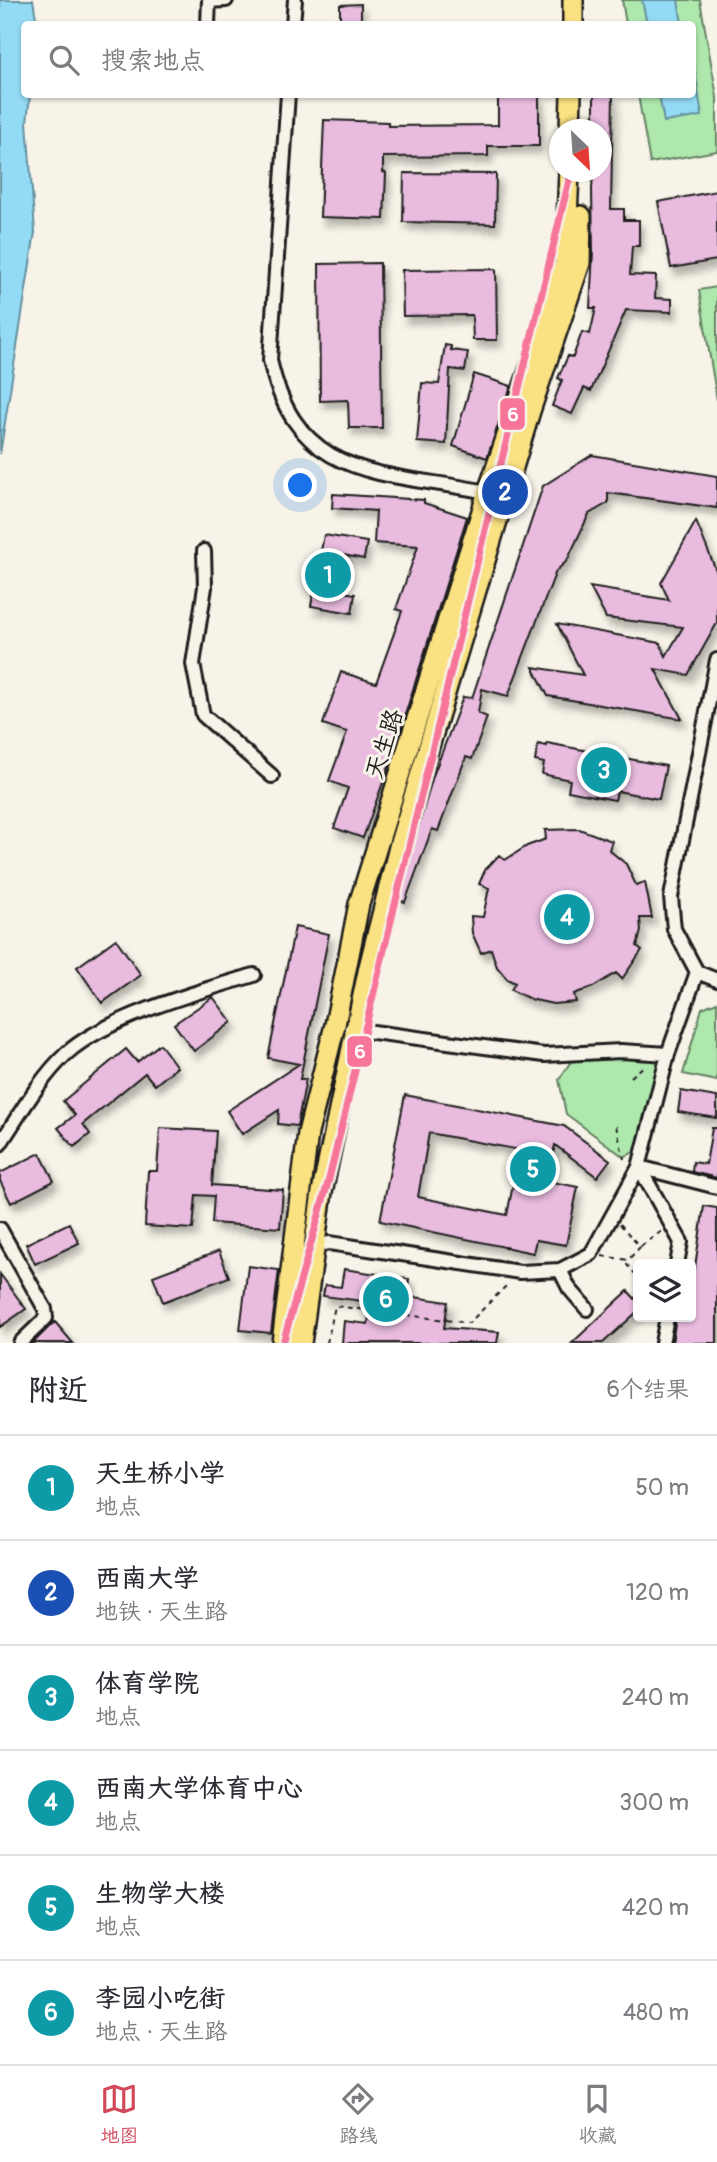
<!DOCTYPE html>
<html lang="zh">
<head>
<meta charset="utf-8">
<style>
	body { margin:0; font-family:Pangolin,"LXGW WenKai TC",sans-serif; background:#f7f7f7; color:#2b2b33 }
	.controls { position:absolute; right:21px; bottom:21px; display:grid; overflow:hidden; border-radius:7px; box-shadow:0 2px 5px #0004 }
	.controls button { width:63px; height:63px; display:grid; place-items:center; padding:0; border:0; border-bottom:2px solid #e1e1e2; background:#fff; color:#2b2b33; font:35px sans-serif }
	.compass { position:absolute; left:549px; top:119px; width:63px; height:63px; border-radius:50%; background:#fff; box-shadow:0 2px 5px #0004; rotate:155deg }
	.you { position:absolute; left:301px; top:486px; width:24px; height:24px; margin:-18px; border:5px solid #fff; border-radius:50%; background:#1a73e8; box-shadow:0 0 0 10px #1a73e833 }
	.badge { display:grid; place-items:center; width:46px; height:46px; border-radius:50%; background:#d1495b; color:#fff; font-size:23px; font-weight:700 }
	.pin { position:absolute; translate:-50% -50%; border:4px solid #fff; box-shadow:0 2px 7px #0006 }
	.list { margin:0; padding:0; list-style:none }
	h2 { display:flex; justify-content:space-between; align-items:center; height:91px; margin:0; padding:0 28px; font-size:30px }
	h2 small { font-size:23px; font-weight:400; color:#7c7c81 }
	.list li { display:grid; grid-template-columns:46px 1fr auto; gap:21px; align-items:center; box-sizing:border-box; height:105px; padding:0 28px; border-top:2px solid #e1e1e2 }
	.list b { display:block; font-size:26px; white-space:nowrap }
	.list p { margin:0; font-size:23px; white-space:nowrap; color:#7c7c81 }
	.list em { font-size:23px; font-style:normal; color:#7c7c81 }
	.icon { flex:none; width:38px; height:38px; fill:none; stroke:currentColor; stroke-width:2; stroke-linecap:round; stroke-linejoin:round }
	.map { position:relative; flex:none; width:717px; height:1343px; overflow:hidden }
	.search { position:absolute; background:#fff; box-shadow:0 2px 5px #0004; left:21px; right:21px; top:21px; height:77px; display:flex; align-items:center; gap:18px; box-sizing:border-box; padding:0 24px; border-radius:7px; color:#7c7c81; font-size:26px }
	.sheet { height:721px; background:#fff }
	nav { display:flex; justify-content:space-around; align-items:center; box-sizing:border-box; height:98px; border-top:2px solid #e1e1e2; background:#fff; font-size:19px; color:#7c7c81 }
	nav a { display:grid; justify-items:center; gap:4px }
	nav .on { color:#d1495b }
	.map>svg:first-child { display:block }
	.green { fill:#aee8ad; stroke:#658264; stroke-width:2 }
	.water { fill:#93dbf5; stroke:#638f9e; stroke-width:2 }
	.building { fill:#e8bbdf; stroke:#1c1c1c; stroke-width:2; fill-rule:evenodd; filter:url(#shadow) }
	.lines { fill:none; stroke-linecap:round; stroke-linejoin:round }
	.minor-casing { stroke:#1c1c1c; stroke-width:18 }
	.highway-casing { stroke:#1c1c1c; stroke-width:24 }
	.path { stroke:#1c1c1c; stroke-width:2; stroke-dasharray:5 5; stroke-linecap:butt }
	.minor { stroke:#f7f3e8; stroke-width:12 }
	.highway { stroke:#fae181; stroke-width:19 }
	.metro-1-casing { stroke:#f7f3e8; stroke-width:12 }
	.metro-1 { stroke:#f67599; stroke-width:7 }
	.labels { text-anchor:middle; stroke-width:6; stroke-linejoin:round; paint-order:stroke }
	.street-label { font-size:24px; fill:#1c1c1c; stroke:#f7f3e8 }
	.line-badge { stroke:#f7f3e8; stroke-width:2.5 }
	.badge-label { font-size:19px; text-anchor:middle; font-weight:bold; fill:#fff }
</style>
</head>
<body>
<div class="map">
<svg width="717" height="1343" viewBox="0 0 717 1343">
	<defs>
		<filter id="shadow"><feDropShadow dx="4" dy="7" stdDeviation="3.5" flood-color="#0004"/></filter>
	</defs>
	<rect width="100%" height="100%" fill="#f7f3e8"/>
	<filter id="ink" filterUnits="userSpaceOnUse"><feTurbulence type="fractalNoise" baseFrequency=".0143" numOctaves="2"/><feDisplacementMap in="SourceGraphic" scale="14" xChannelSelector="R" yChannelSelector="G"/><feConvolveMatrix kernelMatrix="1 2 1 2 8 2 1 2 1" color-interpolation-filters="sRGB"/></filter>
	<g filter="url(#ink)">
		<path class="green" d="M622,0H700L717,97V151L650,163L638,95L692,94V24H626Z
			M717,287V400L699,290Z
			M717,1002V1081L683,1074L702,1008Z
			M652,1056L662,1062L636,1151L624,1157L566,1114L559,1080L573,1058Z"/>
		<path class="water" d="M0,0H33L37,24H24V94L30,95L27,122L35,232L0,454Z
			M642,0H678L682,24H647Z
			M693,72H695L702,116L664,122L659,95L692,94Z"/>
		<path class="building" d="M361,4V24H340V5Z
			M498,94H539V146H488V156L383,157V172L386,173L384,219L320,217L324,120L388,122V126L498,125Z
			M594,94H613L611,209H624V220H639V246H632L630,275L656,276L655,298L672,299V312L626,310L591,391L584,388L572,414L552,406L562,380L558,378L568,356L573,357L582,332L590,334L596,308H590L593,251L592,189L593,172H601V130H594Z
			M404,173L496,174L495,224L403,222Z
			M717,191V260L671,268L658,202Z
			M380,263L382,428H349L348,400L320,401L319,264Z
			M496,269L497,340H473L472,315L403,316L402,270Z
			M445,345L451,346V350L468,352L465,371L450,369L446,444L417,442L422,383L439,384Z
			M474,374L511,386L487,458L453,446Z
			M592,455L717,476V508L608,493V503L589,514L567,561L556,571L508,696L482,689L478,713L487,717L472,759L466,757L438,831L432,829L405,902L398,900L433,776L463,697L472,698L543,486Z
			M333,494L424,500V503L467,517L390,763L363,838L334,828L348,788L329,781L347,732L323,724L341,672L376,683L402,611L396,609L418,546L374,543L376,511L332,508Z
			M696,521L717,573V623L688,675L655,669L682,719L548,696L533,667L583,675L557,624L660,643L666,656L683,627L606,618L590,587L669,600L661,583Z
			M324,535L367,542L364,559L343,555L337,591L355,594L352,613L311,606Z
			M547,743L666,766L659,799L617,791L615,800L568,791L570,780L542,774L544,763L535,761L538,744L546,746Z
			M579,829L612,841L609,850L626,864L636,885L645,882L652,918H640L641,931L637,946L642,950L622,979L616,973L593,987L574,994L576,1002L553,1004L530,999L511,990L515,983L507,979L497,967L491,949L481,953L472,933L471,916L483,917L489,888L479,884L485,870L499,855L505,860L527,846L546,839L545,830Z
			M295,927L329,934L300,1079H306L297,1126L278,1124L279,1110L242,1134L227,1111L299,1064L268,1058Z
			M116,939L141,975L102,1003L77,967Z
			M213,997L232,1022L194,1051L174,1024Z
			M160,1044L177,1067L155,1085L145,1073L83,1124L90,1134L74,1147L58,1128L75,1115L63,1101L126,1049L137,1062Z
			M681,1091L717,1097V1118L678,1112Z
			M405,1095L564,1126L610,1160L597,1177L555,1145L547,1181L578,1187L566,1245L536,1240L533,1253L380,1221ZM429,1133L520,1150L507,1215L418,1197Z
			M160,1128L216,1131L212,1185L283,1190L280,1228L212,1223L214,1196L196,1195L193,1229L145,1226L148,1171H157Z
			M712,1128H717V1178L692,1172L693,1162L706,1164Z
			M40,1153L54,1181L11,1203L0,1181V1173Z
			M704,1206L717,1208V1343H672L676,1317H691V1272L695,1267Z
			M69,1223L79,1243L35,1264L26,1244Z
			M219,1251L229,1277L163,1302L153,1276Z
			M248,1266L279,1270L271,1333L240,1330Z
			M344,1269L409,1279L407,1296L448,1302L444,1328L499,1332L497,1343H342L344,1321L368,1324L371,1302L323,1296L325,1285L341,1287Z
			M0,1274L26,1309L0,1327Z
			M628,1291L638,1302V1311L603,1343H572Z
			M55,1322L73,1343H33L49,1327Z"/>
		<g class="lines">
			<defs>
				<path id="minor" d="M209,1L226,0
					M208,24L209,0
					M293,24L295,0
					M288,94L270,360C298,488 393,470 495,494
					M204,551L205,587L193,664L203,715L272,776
					M717,660L671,897L674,929L697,972L717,980
					M351,1029L544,1055L621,1051L668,1054
					M0,1144C20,1114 40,1078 67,1053C107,1017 201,991 254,975
					M639,1167L681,1242L677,1264
					M639,1167L717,1187
					M0,1229L45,1309L46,1318L20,1343
					M310,1247L329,1243L520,1272L560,1270L591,1254L639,1167L668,1054L697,972
					M560,1270L569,1288L587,1309
					M662,1343L667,1317"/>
				<path id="highway" d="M573,24V0
					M570,130L571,94
					M282,1343L308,1133L335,1025L359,904L488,492L565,264L569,172
					M301,1343L322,1192L369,967L400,843L530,411L580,263L581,216"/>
			</defs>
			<use href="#minor" class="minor-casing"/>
			<use href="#highway" class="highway-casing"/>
			<path class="path" d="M631,1077L645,1065
				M616,1126L624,1159
				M620,1224L640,1247L629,1259
				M641,1246L662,1231
				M602,1256L628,1260L627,1265L638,1277
				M327,1343L335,1306L469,1323L509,1283"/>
			<use href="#minor" class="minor"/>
			<use href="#highway" class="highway"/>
			<defs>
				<path id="metro-1" d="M283,1343L329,1179L571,172"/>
			</defs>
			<use href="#metro-1" class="metro-1-casing"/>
			<use href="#metro-1" class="metro-1"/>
		</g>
	</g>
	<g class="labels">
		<g class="street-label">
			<text transform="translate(384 744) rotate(-72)" y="8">天生路</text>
		</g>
	</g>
	<g class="line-badge">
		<rect x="499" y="397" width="27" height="34" rx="7" fill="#f67599"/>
		<rect x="346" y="1035" width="27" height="33" rx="7" fill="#f67599"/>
	</g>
	<g class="badge-label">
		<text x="513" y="421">6</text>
		<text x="360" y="1058">6</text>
	</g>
</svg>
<div class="controls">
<button><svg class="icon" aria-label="layers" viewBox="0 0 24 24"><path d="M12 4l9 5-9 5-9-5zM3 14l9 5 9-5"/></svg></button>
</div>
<svg class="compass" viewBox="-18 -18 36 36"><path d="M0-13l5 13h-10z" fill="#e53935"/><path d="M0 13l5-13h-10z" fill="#7c7c81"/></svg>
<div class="you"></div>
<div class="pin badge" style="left:328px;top:575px;background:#0f9aa8">1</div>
<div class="pin badge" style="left:505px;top:492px;background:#1a4fb4">2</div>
<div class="pin badge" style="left:604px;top:770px;background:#0f9aa8">3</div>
<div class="pin badge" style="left:567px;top:917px;background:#0f9aa8">4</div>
<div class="pin badge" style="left:533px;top:1169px;background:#0f9aa8">5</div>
<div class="pin badge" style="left:386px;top:1299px;background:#0f9aa8">6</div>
<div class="search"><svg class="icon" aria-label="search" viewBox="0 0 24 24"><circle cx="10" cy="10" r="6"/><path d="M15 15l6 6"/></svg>搜索地点</div>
</div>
<section class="sheet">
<h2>附近<small>6个结果</small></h2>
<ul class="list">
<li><span class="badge" style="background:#0f9aa8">1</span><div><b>天生桥小学</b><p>地点</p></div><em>50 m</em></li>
<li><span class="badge" style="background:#1a4fb4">2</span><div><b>西南大学</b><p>地铁 · 天生路</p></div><em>120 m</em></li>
<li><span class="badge" style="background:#0f9aa8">3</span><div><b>体育学院</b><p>地点</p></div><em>240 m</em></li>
<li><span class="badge" style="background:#0f9aa8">4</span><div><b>西南大学体育中心</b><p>地点</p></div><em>300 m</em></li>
<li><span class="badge" style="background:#0f9aa8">5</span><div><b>生物学大楼</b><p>地点</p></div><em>420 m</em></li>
<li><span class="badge" style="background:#0f9aa8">6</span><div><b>李园小吃街</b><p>地点 · 天生路</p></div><em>480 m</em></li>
</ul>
</section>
<nav>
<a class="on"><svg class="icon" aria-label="map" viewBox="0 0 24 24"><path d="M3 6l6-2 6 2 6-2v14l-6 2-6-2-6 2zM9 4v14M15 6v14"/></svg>地图</a>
<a><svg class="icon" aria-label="directions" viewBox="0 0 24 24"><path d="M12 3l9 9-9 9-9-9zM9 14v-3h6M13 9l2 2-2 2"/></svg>路线</a>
<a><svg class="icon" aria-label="saved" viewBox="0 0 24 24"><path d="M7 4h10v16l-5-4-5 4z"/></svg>收藏</a>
</nav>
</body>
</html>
